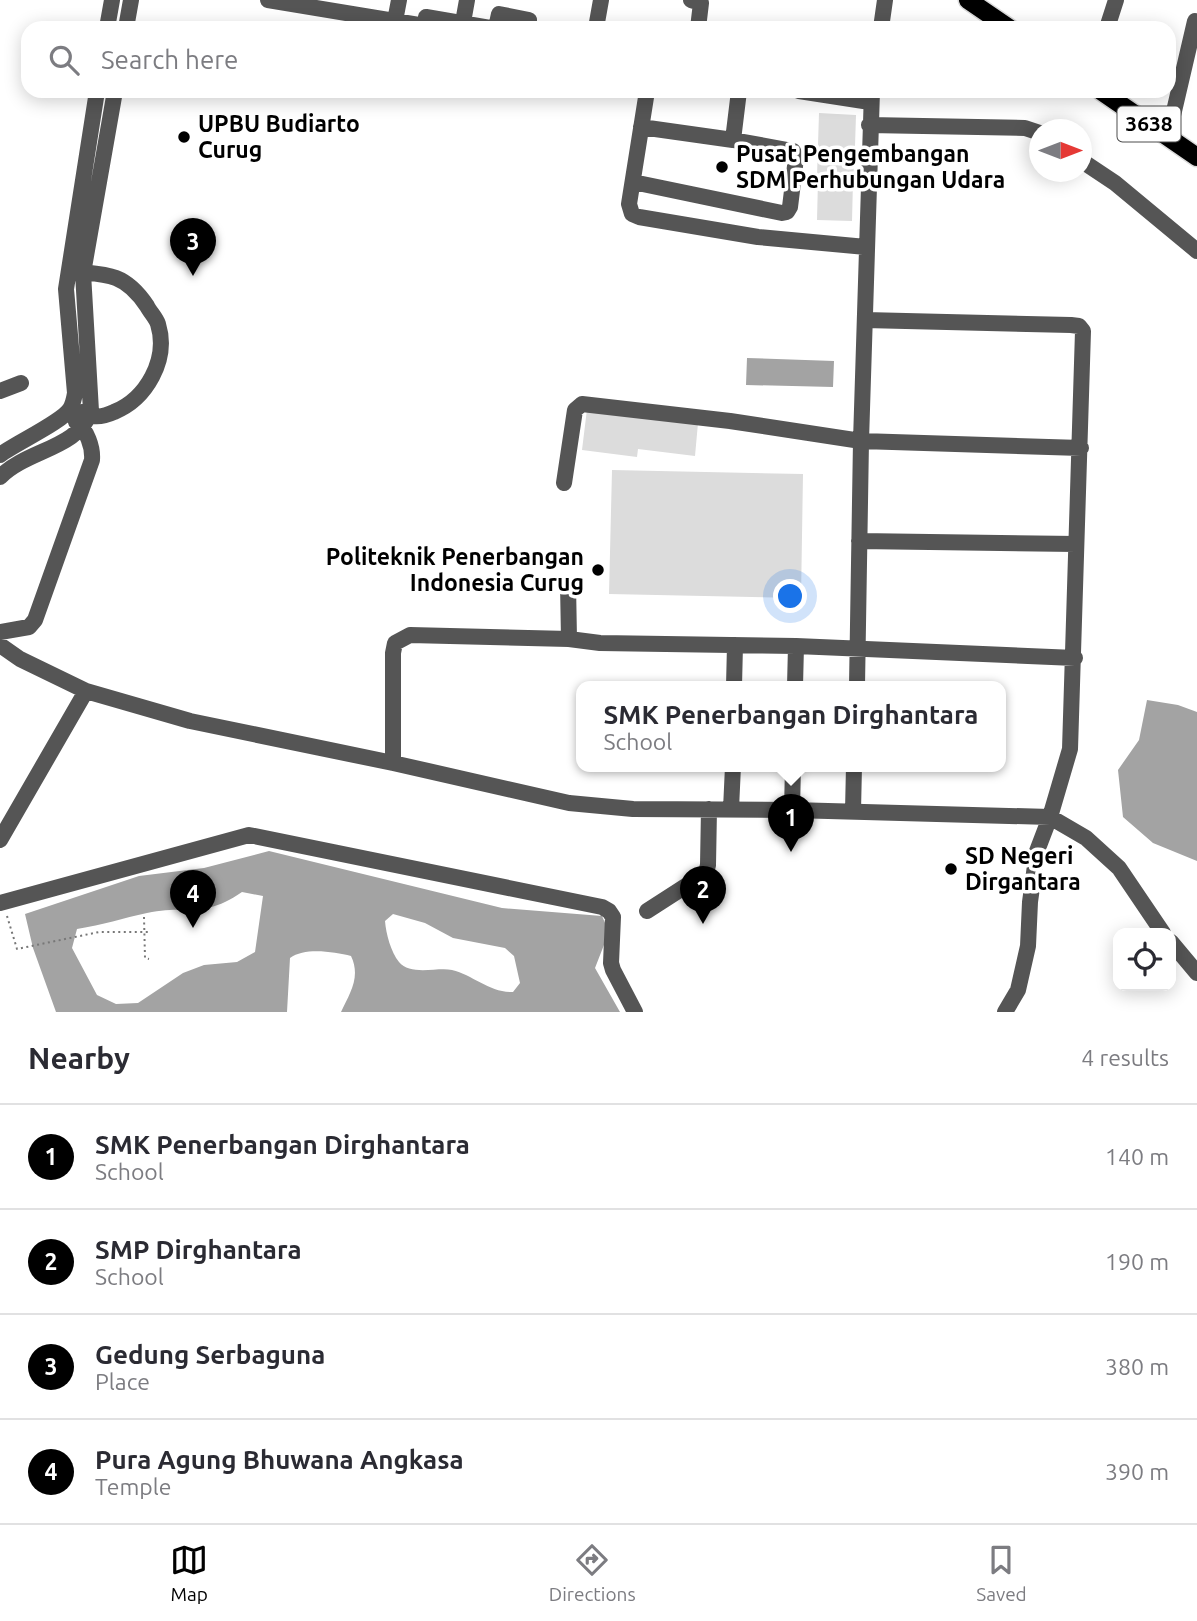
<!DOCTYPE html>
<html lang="en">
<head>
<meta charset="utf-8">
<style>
	body { margin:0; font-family:Ubuntu,sans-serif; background:#f7f7f7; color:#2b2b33 }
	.controls { position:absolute; right:21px; bottom:21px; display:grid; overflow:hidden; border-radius:14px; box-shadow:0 4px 18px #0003 }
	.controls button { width:63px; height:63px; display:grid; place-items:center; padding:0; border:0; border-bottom:2px solid #e1e1e2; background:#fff; color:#2b2b33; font:35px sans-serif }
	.compass { position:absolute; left:1029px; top:119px; width:63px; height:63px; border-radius:50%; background:#fff; box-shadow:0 4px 18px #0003; rotate:90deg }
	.you { position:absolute; left:791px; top:597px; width:24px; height:24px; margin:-18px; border:5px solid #fff; border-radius:50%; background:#1a73e8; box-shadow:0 0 0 10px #1a73e833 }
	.badge { display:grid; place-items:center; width:46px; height:46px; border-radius:50%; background:#000; color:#fff; font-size:23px; font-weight:700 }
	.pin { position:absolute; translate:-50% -58px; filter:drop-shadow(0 2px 4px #0008) }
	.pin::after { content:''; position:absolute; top:37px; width:24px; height:21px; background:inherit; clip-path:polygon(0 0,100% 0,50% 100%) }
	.popup { position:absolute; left:576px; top:681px; width:430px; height:91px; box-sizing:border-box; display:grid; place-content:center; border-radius:14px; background:#fff; filter:drop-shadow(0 2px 5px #0005); font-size:23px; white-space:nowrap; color:#7c7c81 }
	.popup b { font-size:26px; color:#2b2b33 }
	.popup::after { content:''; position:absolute; left:50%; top:100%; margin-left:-14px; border:14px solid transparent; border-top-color:#fff }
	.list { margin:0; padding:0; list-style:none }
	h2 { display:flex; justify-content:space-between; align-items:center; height:91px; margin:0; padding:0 28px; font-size:30px }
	h2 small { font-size:23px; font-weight:400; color:#7c7c81 }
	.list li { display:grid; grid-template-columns:46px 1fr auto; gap:21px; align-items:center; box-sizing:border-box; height:105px; padding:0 28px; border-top:2px solid #e1e1e2 }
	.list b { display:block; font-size:26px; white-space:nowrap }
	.list p { margin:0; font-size:23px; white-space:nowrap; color:#7c7c81 }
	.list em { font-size:23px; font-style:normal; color:#7c7c81 }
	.icon { flex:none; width:38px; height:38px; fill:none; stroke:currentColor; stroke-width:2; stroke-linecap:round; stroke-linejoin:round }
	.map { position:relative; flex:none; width:1197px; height:1012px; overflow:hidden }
	.search { position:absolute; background:#fff; box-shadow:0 4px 18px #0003; left:21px; right:21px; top:21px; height:77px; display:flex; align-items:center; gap:18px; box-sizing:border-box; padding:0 24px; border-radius:21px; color:#7c7c81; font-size:26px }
	.sheet { height:511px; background:#fff }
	nav { display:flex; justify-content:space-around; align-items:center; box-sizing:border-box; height:98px; border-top:2px solid #e1e1e2; background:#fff; font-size:19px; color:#7c7c81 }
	nav a { display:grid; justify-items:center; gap:4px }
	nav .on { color:#000 }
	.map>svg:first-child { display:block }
	.green { fill:#dcdcdc }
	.water { fill:#a3a3a3; fill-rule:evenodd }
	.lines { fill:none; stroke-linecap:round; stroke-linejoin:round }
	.major-casing { stroke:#dbdbdb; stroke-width:21 }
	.path { stroke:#777; stroke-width:2; stroke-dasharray:2 3.5; stroke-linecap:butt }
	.minor { stroke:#555; stroke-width:16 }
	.major { stroke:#000; stroke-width:18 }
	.poi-dot { fill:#000; stroke:#fff; stroke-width:2.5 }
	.labels { text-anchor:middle; stroke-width:7; stroke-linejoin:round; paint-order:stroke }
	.shield { fill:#fff; stroke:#4c4c4c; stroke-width:2 }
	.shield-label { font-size:21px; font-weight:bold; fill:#000 }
	.poi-label { font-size:23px; font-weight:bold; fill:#000; stroke:#fff; text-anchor:start }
</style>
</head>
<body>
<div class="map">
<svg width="1197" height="1012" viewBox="0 0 1197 1012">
	<rect width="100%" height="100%" fill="#fff"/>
	<path class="green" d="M819,113L856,115L854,177L817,176Z
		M818,180L853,181L852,221L817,220Z
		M588,401L698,423L695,456L638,449L637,457L582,450Z
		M612,470L803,474L801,598L609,594Z"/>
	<path class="water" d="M747,358L834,361L833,387L746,385Z
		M1147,700L1178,705L1197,712V861L1153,843L1123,817L1118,770L1139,740Z
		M269,851L502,908L602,916L609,932L595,968L620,1012H341C350,993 361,977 351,956C334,952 305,947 290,958L287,1012H56L33,948L25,914L139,876L204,868ZM242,892L263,896L255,952L237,962L204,965L183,973L138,1003L116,1004L97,995L72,948L77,929C103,925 123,918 147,913C188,904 201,920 242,892ZM393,914L425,923L453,938L505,948L514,956L520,983L513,992C490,993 473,975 452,970C437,967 410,976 399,962C391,952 386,934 385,921Z"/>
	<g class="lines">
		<defs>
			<path id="major" d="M968,0L1009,28
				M1101,91L1197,157"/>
		</defs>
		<use href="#major" class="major-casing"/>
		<path class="path" d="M7,916L17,949L99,932H148
			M144,917L145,958L149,959"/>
		<path class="minor" d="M268,0L437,28
			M691,0L701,3L698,28
			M426,17L490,28
			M395,21L399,0
			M107,28L112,0
			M126,28L131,0
			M462,28L467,0
			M496,28L499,14L529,20
			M596,28L601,0
			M881,28L885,0
			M1107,28L1116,0
			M647,91L629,204L632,214L639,217L758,237L866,247
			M799,91L870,102
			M869,125L1025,128L1040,133
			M1168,137L1195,21
			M733,140L739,91
			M1082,161L1115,183L1197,251
			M633,182L782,213L787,212L790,207L796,158L793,151L733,140L641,127
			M73,271C87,273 103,273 116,278C129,283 139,294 147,306C150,312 156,318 158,324C169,360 146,399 114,412C103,417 93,419 83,412
			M865,320L1071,325L1079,326L1083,331L1070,749L1050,817L1037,851L1030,902L1028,946L1018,990L1005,1012
			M0,391L21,383
			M0,455C16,443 62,422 70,409C73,404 74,399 75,393L66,289L97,91
			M0,477C28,449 78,449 91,411L83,273L115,91
			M564,483L575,410L582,404L730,421L861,441L1081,448
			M859,541L1076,544
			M568,584L569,639
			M0,632L29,627L35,620L92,460C93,447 87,430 76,422
			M0,645L20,659L86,691L190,721L393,763L569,803L633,809L792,810L1050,817L1086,838L1119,868L1163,933
			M734,686L735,645
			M795,686L796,646
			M857,686L861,441L872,91
			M393,763V653L395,643L410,635L569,639L600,643L796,646L1075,658
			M731,809L733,766
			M792,810L793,766
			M853,811L854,766
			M0,840L86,691
			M0,903L249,835L602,907L609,911L613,917L611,963L613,970L635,1012
			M647,911L706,873L708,865L709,809
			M1171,942L1197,973"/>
		<use href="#major" class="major"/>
	</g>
	<g class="poi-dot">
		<circle cx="184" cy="137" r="7"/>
		<circle cx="722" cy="167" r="7"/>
		<circle cx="598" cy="570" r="7"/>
		<circle cx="951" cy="869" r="7"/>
	</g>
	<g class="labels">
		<rect class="shield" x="1117.5" y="106.5" width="63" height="35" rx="5"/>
		<g class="shield-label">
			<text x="1149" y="131">3638</text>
		</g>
		<g class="poi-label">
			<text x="198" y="132">UPBU Budiarto<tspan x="198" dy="26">Curug</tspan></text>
			<text x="736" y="162">Pusat Pengembangan<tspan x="736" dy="26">SDM Perhubungan Udara</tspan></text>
			<text x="584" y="565" text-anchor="end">Politeknik Penerbangan<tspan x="584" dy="26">Indonesia Curug</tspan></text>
			<text x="965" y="864">SD Negeri<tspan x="965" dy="26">Dirgantara</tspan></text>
		</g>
	</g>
</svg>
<div class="controls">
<button><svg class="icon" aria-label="locate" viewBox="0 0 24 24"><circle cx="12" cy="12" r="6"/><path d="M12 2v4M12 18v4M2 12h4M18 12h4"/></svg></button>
</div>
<svg class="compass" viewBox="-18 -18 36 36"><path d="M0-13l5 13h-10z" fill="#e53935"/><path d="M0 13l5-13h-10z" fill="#7c7c81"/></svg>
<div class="you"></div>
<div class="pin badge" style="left:791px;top:852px">1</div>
<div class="popup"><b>SMK Penerbangan Dirghantara</b>School</div>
<div class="pin badge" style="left:703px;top:924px">2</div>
<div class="pin badge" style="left:193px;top:276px">3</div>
<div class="pin badge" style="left:193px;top:928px">4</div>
<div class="search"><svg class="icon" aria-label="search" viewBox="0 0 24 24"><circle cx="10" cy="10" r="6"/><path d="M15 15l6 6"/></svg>Search here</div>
</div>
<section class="sheet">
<h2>Nearby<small>4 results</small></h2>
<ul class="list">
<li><span class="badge">1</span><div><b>SMK Penerbangan Dirghantara</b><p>School</p></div><em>140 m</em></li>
<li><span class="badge">2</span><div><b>SMP Dirghantara</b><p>School</p></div><em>190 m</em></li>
<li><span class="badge">3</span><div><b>Gedung Serbaguna</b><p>Place</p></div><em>380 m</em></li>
<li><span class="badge">4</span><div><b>Pura Agung Bhuwana Angkasa</b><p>Temple</p></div><em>390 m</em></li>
</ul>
</section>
<nav>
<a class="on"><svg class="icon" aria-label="map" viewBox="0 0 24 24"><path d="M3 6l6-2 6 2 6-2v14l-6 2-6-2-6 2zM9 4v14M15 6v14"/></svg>Map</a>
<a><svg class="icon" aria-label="directions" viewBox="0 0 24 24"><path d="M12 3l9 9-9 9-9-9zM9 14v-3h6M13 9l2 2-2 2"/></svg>Directions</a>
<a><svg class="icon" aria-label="saved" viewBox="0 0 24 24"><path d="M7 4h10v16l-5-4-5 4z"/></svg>Saved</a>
</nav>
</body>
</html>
